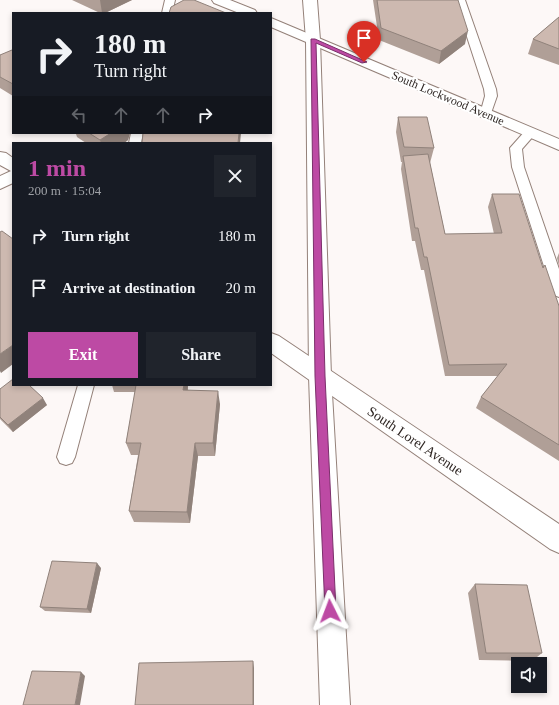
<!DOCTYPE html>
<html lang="en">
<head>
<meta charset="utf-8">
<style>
	:root { --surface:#171b24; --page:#20242c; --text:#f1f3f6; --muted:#9ea1a6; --accent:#bd4aa4 }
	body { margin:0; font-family:Georgia,serif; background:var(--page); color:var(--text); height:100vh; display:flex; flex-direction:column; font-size:15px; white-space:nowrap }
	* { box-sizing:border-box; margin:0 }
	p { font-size:13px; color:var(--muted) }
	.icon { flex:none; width:22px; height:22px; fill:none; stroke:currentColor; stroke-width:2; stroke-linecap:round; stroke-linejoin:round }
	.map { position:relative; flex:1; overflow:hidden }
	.sheet { position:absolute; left:12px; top:142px; width:260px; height:244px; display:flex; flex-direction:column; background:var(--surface); border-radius:0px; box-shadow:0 2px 6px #0003 }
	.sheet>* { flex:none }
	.guide { position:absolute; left:12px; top:12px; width:260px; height:122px; border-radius:0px; box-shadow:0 2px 6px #0003; background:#171b24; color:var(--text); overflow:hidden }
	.fabs { position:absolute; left:511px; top:657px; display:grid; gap:8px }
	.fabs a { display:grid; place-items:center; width:36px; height:36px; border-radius:0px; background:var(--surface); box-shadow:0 2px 6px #0003; font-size:20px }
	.pin { position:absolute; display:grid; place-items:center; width:34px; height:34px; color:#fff; margin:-41px -17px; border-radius:50% 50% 50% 0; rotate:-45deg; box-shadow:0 0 4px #0007 }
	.pin .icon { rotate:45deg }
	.me { position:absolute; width:44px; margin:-22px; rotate:357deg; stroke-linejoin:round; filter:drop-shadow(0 0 3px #0008) }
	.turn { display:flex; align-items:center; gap:14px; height:84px; padding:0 16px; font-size:18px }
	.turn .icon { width:52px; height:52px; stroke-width:2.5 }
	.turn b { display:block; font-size:28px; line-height:34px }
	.lanes { display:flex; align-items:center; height:38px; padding:0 16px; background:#0003; justify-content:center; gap:20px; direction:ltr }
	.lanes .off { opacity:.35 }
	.round { display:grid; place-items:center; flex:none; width:42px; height:42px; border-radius:0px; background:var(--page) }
	.head { display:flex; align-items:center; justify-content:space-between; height:68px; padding:0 16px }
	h1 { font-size:24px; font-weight:700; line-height:30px; color:var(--accent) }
	.primary-button { display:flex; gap:8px; margin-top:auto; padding:8px 16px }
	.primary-button a { flex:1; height:46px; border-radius:0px; background:var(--accent); color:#fff; font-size:16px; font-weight:700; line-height:46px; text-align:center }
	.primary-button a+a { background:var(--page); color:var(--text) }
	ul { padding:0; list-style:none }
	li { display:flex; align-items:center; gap:12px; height:52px; padding:0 16px }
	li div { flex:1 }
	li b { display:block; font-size:15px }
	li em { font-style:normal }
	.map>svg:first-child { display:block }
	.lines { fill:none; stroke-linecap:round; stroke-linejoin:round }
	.lane-casing { stroke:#948179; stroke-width:2 }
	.street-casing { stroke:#948179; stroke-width:2 }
	.secondary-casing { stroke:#948179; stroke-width:2 }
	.lane { fill:#fff; fill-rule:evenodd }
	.street { fill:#fff; fill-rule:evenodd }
	.secondary { fill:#fff; fill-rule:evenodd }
	.wall { fill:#b09f97 }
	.shaded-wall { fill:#90827b }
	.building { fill:#cdb9b0; stroke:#90827b }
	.route { fill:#bd4aa4; stroke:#7b306b }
	.labels { text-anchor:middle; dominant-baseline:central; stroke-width:4; stroke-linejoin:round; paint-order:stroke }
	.far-street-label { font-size:12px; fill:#2e2623; stroke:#fff }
	.street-label { font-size:14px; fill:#2e2623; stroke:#fff }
</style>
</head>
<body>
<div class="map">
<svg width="559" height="705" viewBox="0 0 559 705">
	<rect width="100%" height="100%" fill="#fdf8f7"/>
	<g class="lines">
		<defs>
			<path id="lane" d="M165 0H175L172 13H162Z
				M455 0H465L496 89 497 96 490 116H482L480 114 485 96 484 89Z
				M530 129 534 130 536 133 522 149 524 167 559 269V297L554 295 552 291 512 167 510 148 526 130Z
				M131 133H143L141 143H129Z
				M78 385H94L75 457 72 463 66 465 60 463 57 457Z"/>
			<path id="street" d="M212 0H230L255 10 257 13H239L214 3Z
				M271 18 559 139V150L271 27Z
				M0 152 6 153 13 158V183L0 189V176L11 171 0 165Z
				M271 333 279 336 559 524V553L550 549 271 353Z"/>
			<path id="secondary" d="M303 0H317L320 40 331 376 350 705H320L309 376 306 40Z"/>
		</defs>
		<!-- lane casing -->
		<use href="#lane" class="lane-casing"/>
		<!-- street casing -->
		<use href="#street" class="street-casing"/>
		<!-- secondary casing -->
		<use href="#secondary" class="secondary-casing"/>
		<!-- lane -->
		<use href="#lane" class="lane"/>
		<!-- street -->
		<use href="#street" class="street"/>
		<!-- secondary -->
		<use href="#secondary" class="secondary"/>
	</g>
	<!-- wall -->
	<path class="wall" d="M72 0H132L105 13H100Z
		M373 0H458L465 44 439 64 379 40Z
		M559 17V65L528 54 533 39Z
		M13 50V96L0 88V55Z
		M398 117 434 148 430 163 445 234H494L488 207 492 194 543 268 559 306V461L476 408 481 397 498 376H445L424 270H421L415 241H412L401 169 402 162H401L396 132Z
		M74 133H130L128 140 124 143H86L77 137 76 134Z
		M559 253V266L557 258Z
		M112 385H188V390L220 404 215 456H198L190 523 134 522 129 511 138 455H131L126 443 135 392H114Z
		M0 389 47 405 13 432 0 419Z
		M101 568 91 613 45 611 40 607Z
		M475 584 542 653 532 661 479 660 468 593Z"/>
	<!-- shaded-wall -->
	<path class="shaded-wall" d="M100 0H132L105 13H102Z
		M468 31 465 44 439 64 441 51Z
		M111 133H130L128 140 124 143H101L100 140Z
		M239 133H241L240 143H238Z
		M13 345V364L1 373 0 371V354Z
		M184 385H188L186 404 183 390Z
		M218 391 220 404 215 456 213 443Z
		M43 398 47 405 13 432 8 425Z
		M195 443 198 456 190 523 187 512Z
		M97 563 101 568 91 613 87 609Z
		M253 661 254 668V705H253Z
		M81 672 85 676 80 705H75Z"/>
	<!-- building -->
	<path class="building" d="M184 0H194L226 13H169L171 7Z
		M377 0H458L468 31 441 51 381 28Z
		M559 17V49L533 39Z
		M12 50H13V84L0 77V55Z
		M398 117H427L434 148 404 147Z
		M89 133H111L100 140Z
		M143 133H239L238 143H142Z
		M428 154 445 234 502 233 492 194H519L543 268 545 265 559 306V445L481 397 507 364 449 365 427 257H424L418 228H415L403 156Z
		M2 231 13 239V255L12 256H13V336L12 337 13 338V345L0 354V232Z
		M13 379V385H29L43 398 8 425 0 417V389Z
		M136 385H184L183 390 218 391 213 443H195L187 512 129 511 141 443H126Z
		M52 561 97 563 87 609 40 607Z
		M475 584 527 585 542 653H486Z
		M253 661V705H135L139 663Z
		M32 671 81 672 75 705H23Z"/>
	<!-- route -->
	<path class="route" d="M311 39H315L367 62 362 63 316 43 325 376 336 611 335 615 330 617 326 615 325 611 315 376Z"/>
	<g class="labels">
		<!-- far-street labels -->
		<g class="far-street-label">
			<text transform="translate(448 98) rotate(23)">South Lockwood Avenue</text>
		</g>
		<!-- street labels -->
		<g class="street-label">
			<text transform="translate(415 441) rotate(34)">South Lorel Avenue</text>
		</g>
	</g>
</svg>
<div class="fabs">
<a><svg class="icon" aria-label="sound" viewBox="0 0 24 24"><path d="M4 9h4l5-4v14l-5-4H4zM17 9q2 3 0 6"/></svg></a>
</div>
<div class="pin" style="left:364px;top:62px;background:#d93025"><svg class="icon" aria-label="arrive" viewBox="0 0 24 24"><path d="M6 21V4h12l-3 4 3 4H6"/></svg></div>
<svg class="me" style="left:330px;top:611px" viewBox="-20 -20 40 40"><path d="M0-17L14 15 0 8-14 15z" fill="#bd4aa4" stroke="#fff" stroke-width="4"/></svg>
<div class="guide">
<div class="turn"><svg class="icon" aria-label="right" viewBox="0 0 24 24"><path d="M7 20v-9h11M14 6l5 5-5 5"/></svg><div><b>180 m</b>Turn right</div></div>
<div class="lanes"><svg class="icon off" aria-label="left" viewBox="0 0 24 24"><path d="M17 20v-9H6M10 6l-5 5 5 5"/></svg><svg class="icon off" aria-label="ahead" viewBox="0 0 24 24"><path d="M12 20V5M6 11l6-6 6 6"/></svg><svg class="icon off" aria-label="ahead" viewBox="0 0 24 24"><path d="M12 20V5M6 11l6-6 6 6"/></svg><svg class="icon" aria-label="right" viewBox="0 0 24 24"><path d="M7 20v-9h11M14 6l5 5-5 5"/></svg></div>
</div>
<section class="sheet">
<div class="head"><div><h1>1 min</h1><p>200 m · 15:04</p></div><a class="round"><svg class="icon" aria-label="close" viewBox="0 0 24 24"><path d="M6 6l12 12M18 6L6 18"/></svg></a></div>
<ul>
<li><svg class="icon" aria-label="right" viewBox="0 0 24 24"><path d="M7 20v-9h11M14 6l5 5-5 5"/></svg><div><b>Turn right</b></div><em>180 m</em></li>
<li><svg class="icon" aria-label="arrive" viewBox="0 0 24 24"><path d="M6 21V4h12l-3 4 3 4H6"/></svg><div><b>Arrive at destination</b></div><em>20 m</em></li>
</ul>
<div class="primary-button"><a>Exit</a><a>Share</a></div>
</section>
</div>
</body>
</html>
